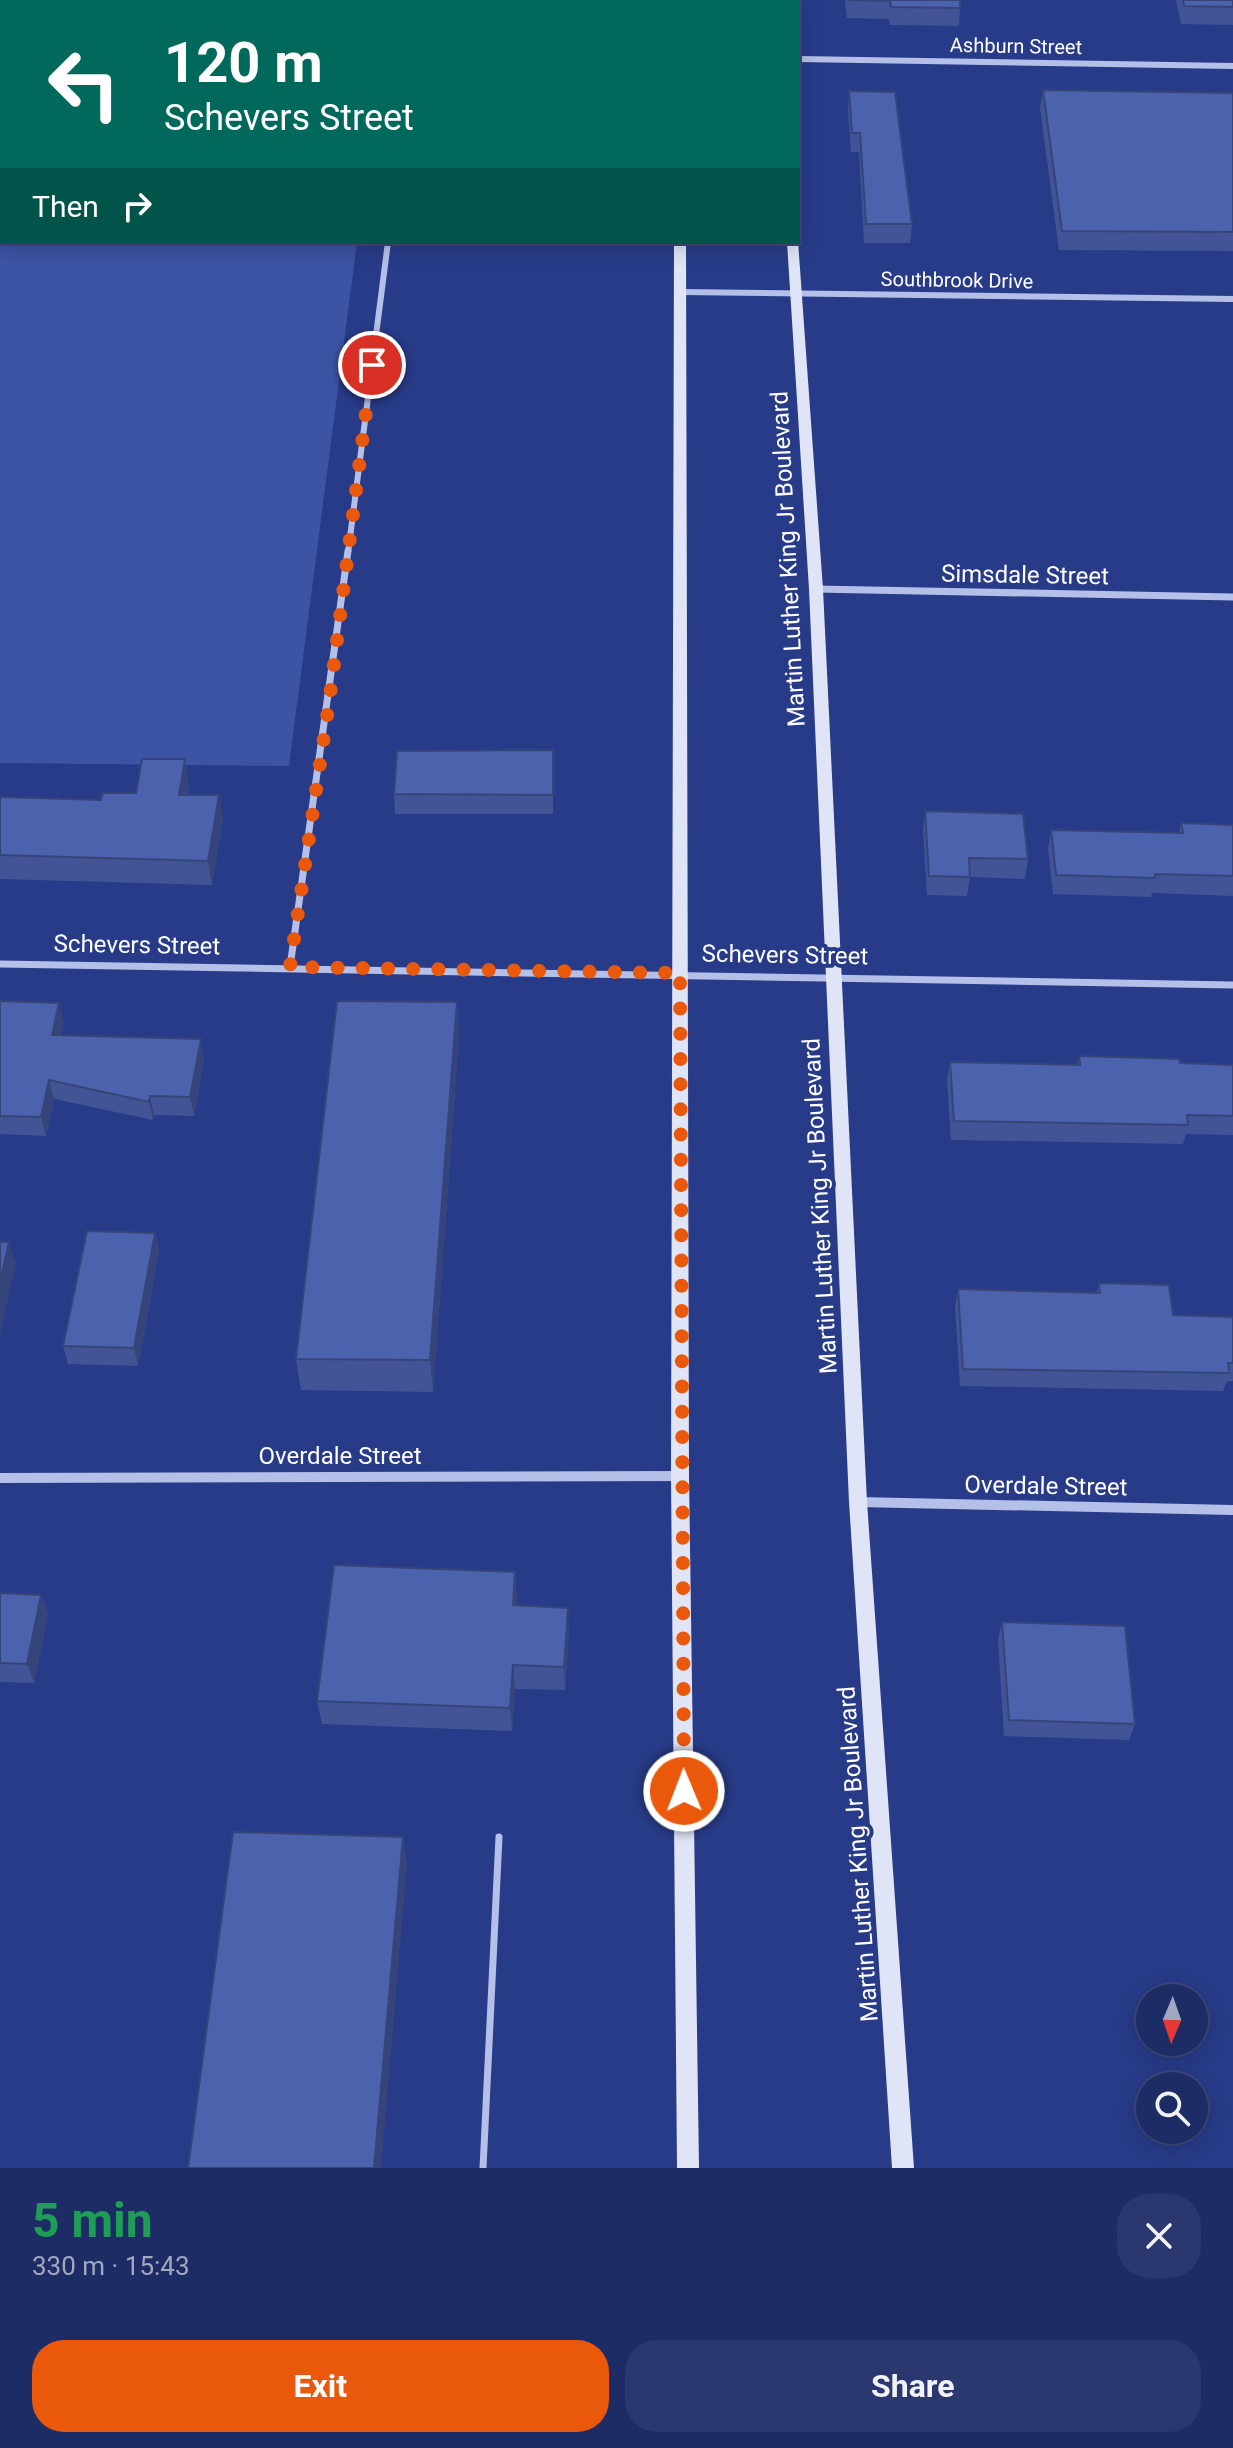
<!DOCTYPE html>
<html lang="en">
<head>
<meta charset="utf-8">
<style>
	:root { --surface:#1e2c66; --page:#2b386f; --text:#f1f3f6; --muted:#a1a7bf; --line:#3c487a; --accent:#ea580c }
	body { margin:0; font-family:Roboto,sans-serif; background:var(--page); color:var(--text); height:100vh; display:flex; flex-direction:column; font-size:30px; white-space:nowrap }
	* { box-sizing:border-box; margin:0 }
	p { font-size:26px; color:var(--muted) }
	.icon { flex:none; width:44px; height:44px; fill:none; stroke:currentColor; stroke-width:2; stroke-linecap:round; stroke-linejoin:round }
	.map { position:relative; height:2168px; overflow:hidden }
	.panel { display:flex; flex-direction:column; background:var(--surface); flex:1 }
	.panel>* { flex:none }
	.hud { position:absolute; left:0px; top:0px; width:800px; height:244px; box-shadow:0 4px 20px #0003,0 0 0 2px var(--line); background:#00695c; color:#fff; overflow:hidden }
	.needle { width:52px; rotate:182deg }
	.fabs { position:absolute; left:1136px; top:1984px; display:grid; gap:16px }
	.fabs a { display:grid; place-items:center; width:72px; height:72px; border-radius:50%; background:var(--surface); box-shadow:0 4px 20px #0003,0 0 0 2px var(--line); font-size:40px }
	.pin { position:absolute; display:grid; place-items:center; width:68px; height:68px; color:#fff; margin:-34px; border:4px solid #fff; border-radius:50%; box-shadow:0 2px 8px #0007 }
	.me { position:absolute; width:88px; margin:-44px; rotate:359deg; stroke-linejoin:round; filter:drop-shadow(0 0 6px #0008) }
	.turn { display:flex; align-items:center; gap:28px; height:168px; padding:0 32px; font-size:36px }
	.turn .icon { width:104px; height:104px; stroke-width:2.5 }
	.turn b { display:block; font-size:56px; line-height:68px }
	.then { display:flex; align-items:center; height:76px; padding:0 32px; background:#0003; gap:16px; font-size:30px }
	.round { display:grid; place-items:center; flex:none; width:84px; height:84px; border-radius:32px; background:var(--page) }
	.summary { display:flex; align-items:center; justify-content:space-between; height:136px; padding:0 32px }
	h1 { font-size:48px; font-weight:700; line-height:60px; color:#1e9e55 }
	.primary-button { display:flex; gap:16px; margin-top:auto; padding:16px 32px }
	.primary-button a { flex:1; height:92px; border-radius:32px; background:var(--accent); color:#fff; font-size:32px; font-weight:700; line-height:92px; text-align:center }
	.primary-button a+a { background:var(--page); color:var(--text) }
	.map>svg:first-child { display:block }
	.green { fill:#3d53a4 }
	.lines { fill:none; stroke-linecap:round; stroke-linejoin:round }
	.lane { stroke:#b5c0e8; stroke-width:7 }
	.street-far2 { stroke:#b5c0e8; stroke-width:6 }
	.street-far1 { stroke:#b5c0e8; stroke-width:7 }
	.street { stroke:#b5c0e8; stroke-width:10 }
	.secondary { fill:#dfe4f7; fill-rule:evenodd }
	.wall { fill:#425495 }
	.shaded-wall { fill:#364579 }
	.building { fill:#4d62ad; stroke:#364579; stroke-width:2 }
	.route { stroke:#ea580c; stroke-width:14; stroke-dasharray:0 25.2 }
	.labels { text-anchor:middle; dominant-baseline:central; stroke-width:8; stroke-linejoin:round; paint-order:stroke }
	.far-street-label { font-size:20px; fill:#fff; stroke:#283b88 }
	.street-label { font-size:24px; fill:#fff; stroke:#283b88 }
</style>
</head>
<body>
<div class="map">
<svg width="1233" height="2168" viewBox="0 0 1233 2168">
	<rect width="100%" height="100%" fill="#283b88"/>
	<!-- green -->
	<path class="green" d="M0 0H388L2 2V242H357L289 766 0 763Z"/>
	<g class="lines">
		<!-- lane -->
		<path class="lane" d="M483 2168 499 1837"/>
		<!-- street-far2 -->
		<path class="street-far2" d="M798 59 1233 66
			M681 292 1233 299
			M348 553 388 242"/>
		<!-- street-far1 -->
		<path class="street-far1" d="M816 589 1233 597
			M0 964 1233 985
			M290 967 348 551"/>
		<!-- street -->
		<path class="street" d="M0 1478 680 1476
			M858 1502 1233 1510"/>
		<!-- secondary -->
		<path class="secondary" d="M673 0H683V2H673Z
			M776 0H786V2H776Z
			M798 241 823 589 867 1502 914 2168H892L849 1502 809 589 787 242Z
			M674 242H686L689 1476 699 2168H677L671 1476Z"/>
	</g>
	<!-- wall -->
	<path class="wall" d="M845 0H960V8L959 26 890 25 889 19 847 18Z
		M1176 0H1233V25L1181 24Z
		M1043 90 1233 93V251L1059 250 1040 108Z
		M849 91 912 224 910 243H864L859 152H851L848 110Z
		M553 750V814H395L394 794Z
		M189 784 187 795 223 819 212 885 0 879V797L101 800Z
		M925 811 1028 859 1025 879 970 877 967 896 927 895 923 831Z
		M1181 823 1233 825V896L1152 893 1151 897 1053 894 1048 849 1051 830 1179 833Z
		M0 1001 64 1022 61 1036 204 1058 194 1116 154 1115 153 1120 54 1099 46 1136 0 1134Z
		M457 1002 459 1036 433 1392 301 1390 296 1359Z
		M1079 1056 1180 1063 1233 1065V1135L1186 1134 1183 1144 951 1140 947 1080 950 1062 1077 1065Z
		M155 1233 159 1251 138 1366 68 1364 63 1346Z
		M1099 1283 1173 1315 1233 1317V1381H1227L1223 1391 960 1386 955 1307 958 1289 1097 1293Z
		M0 1593 41 1595 48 1614 34 1683 0 1682Z
		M517 1596 516 1605 569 1632 565 1690 515 1689 512 1731 322 1724 317 1701Z
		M1002 1622 1135 1724 1129 1740 1004 1736 998 1639Z"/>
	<!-- shaded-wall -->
	<path class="shaded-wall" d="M185 759 189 784 183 819 179 795Z
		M219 795 223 819 212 885 208 861Z
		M457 1002 459 1036 433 1392 430 1360Z
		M59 1003 64 1022 57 1054 52 1035Z
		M201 1039 204 1058 194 1116 190 1097Z
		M49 1080 54 1099 46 1136 41 1117Z
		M150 1096 154 1115 153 1120 149 1102Z
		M155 1233 159 1251 138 1366 134 1348Z
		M9 1242 16 1264 0 1335V1282Z
		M515 1572 517 1596 515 1629 513 1605Z
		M41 1595 48 1614 34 1683 27 1664Z
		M568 1608 569 1632 565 1690 564 1667Z
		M513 1665 515 1689 512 1731 510 1708Z
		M403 1837 407 1864 381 2168H374Z"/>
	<!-- building -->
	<path class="building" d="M522 0H612V2H522Z
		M848 0H960V8L891 7 890 1Z
		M1183 0H1233V7L1184 6Z
		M1043 90 1233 93V232L1062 231Z
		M849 91 895 92 912 224H866L860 133H852Z
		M553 750V795L394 794 397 751Z
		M142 759H185L179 795H219L208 861 0 855V797L101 800 103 793H136Z
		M925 811 1023 814 1028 859 969 858 970 877 929 876Z
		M1181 823 1233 825V876L1155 874V878L1056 875 1051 830 1183 833Z
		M0 1001 59 1003 52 1035 201 1039 190 1097 150 1096 149 1102 49 1080 41 1117 0 1116Z
		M337 1001 457 1002 430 1360 296 1359Z
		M1079 1056 1179 1059 1180 1063 1233 1065V1116L1187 1115 1188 1125 954 1121 950 1062 1080 1065Z
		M87 1231 155 1233 134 1348 63 1346Z
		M0 1242H9L0 1282Z
		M1099 1283 1169 1285 1173 1315 1233 1317V1363H1228L1229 1373 963 1369 958 1289 1100 1293Z
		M334 1565 515 1572 513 1605 568 1608 564 1667 513 1665 510 1708 317 1701Z
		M0 1593 41 1595 27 1664 0 1663Z
		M1002 1622 1125 1626 1135 1724 1009 1720Z
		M233 1832 403 1837 374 2168H188Z"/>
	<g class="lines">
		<!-- route -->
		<path class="route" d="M372 365 329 703 290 967 680 973 684 1791"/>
	</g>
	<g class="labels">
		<!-- far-street labels -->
		<g class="far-street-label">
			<text transform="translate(1016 46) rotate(1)">Ashburn Street</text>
			<text transform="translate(957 280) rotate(1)">Southbrook Drive</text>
		</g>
		<!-- street labels -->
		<g class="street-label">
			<text transform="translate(788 559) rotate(-93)">Martin Luther King Jr Boulevard</text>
			<text transform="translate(1025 575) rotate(1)">Simsdale Street</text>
			<text transform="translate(137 945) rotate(1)">Schevers Street</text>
			<text transform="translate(785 955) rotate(1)">Schevers Street</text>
			<text transform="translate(820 1206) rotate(-93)">Martin Luther King Jr Boulevard</text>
			<text x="340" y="1456">Overdale Street</text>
			<text transform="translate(1046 1486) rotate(1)">Overdale Street</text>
			<text transform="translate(858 1854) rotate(-94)">Martin Luther King Jr Boulevard</text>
		</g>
	</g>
</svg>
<div class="fabs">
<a><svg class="needle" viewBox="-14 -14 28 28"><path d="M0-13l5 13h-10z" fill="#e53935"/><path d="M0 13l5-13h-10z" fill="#a1a7bf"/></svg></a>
<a><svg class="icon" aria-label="search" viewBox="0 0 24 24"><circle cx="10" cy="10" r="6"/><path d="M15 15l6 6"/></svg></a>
</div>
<div class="pin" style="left:372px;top:365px;background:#d93025"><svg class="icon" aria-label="arrive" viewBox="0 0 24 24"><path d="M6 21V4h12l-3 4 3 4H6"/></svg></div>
<svg class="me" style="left:684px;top:1791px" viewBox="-20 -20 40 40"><circle r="17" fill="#ea580c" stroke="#fff" stroke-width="3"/><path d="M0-11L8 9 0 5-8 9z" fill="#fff"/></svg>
<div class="hud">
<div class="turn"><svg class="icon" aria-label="left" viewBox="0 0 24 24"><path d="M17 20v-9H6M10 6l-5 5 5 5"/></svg><div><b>120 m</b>Schevers Street</div></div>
<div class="then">Then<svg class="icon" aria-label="right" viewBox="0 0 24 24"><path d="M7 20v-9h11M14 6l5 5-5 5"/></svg></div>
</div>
</div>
<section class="panel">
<div class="summary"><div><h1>5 min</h1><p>330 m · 15:43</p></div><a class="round"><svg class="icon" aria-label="close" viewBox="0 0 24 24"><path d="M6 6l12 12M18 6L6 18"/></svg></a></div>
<div class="primary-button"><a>Exit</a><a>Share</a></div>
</section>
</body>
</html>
